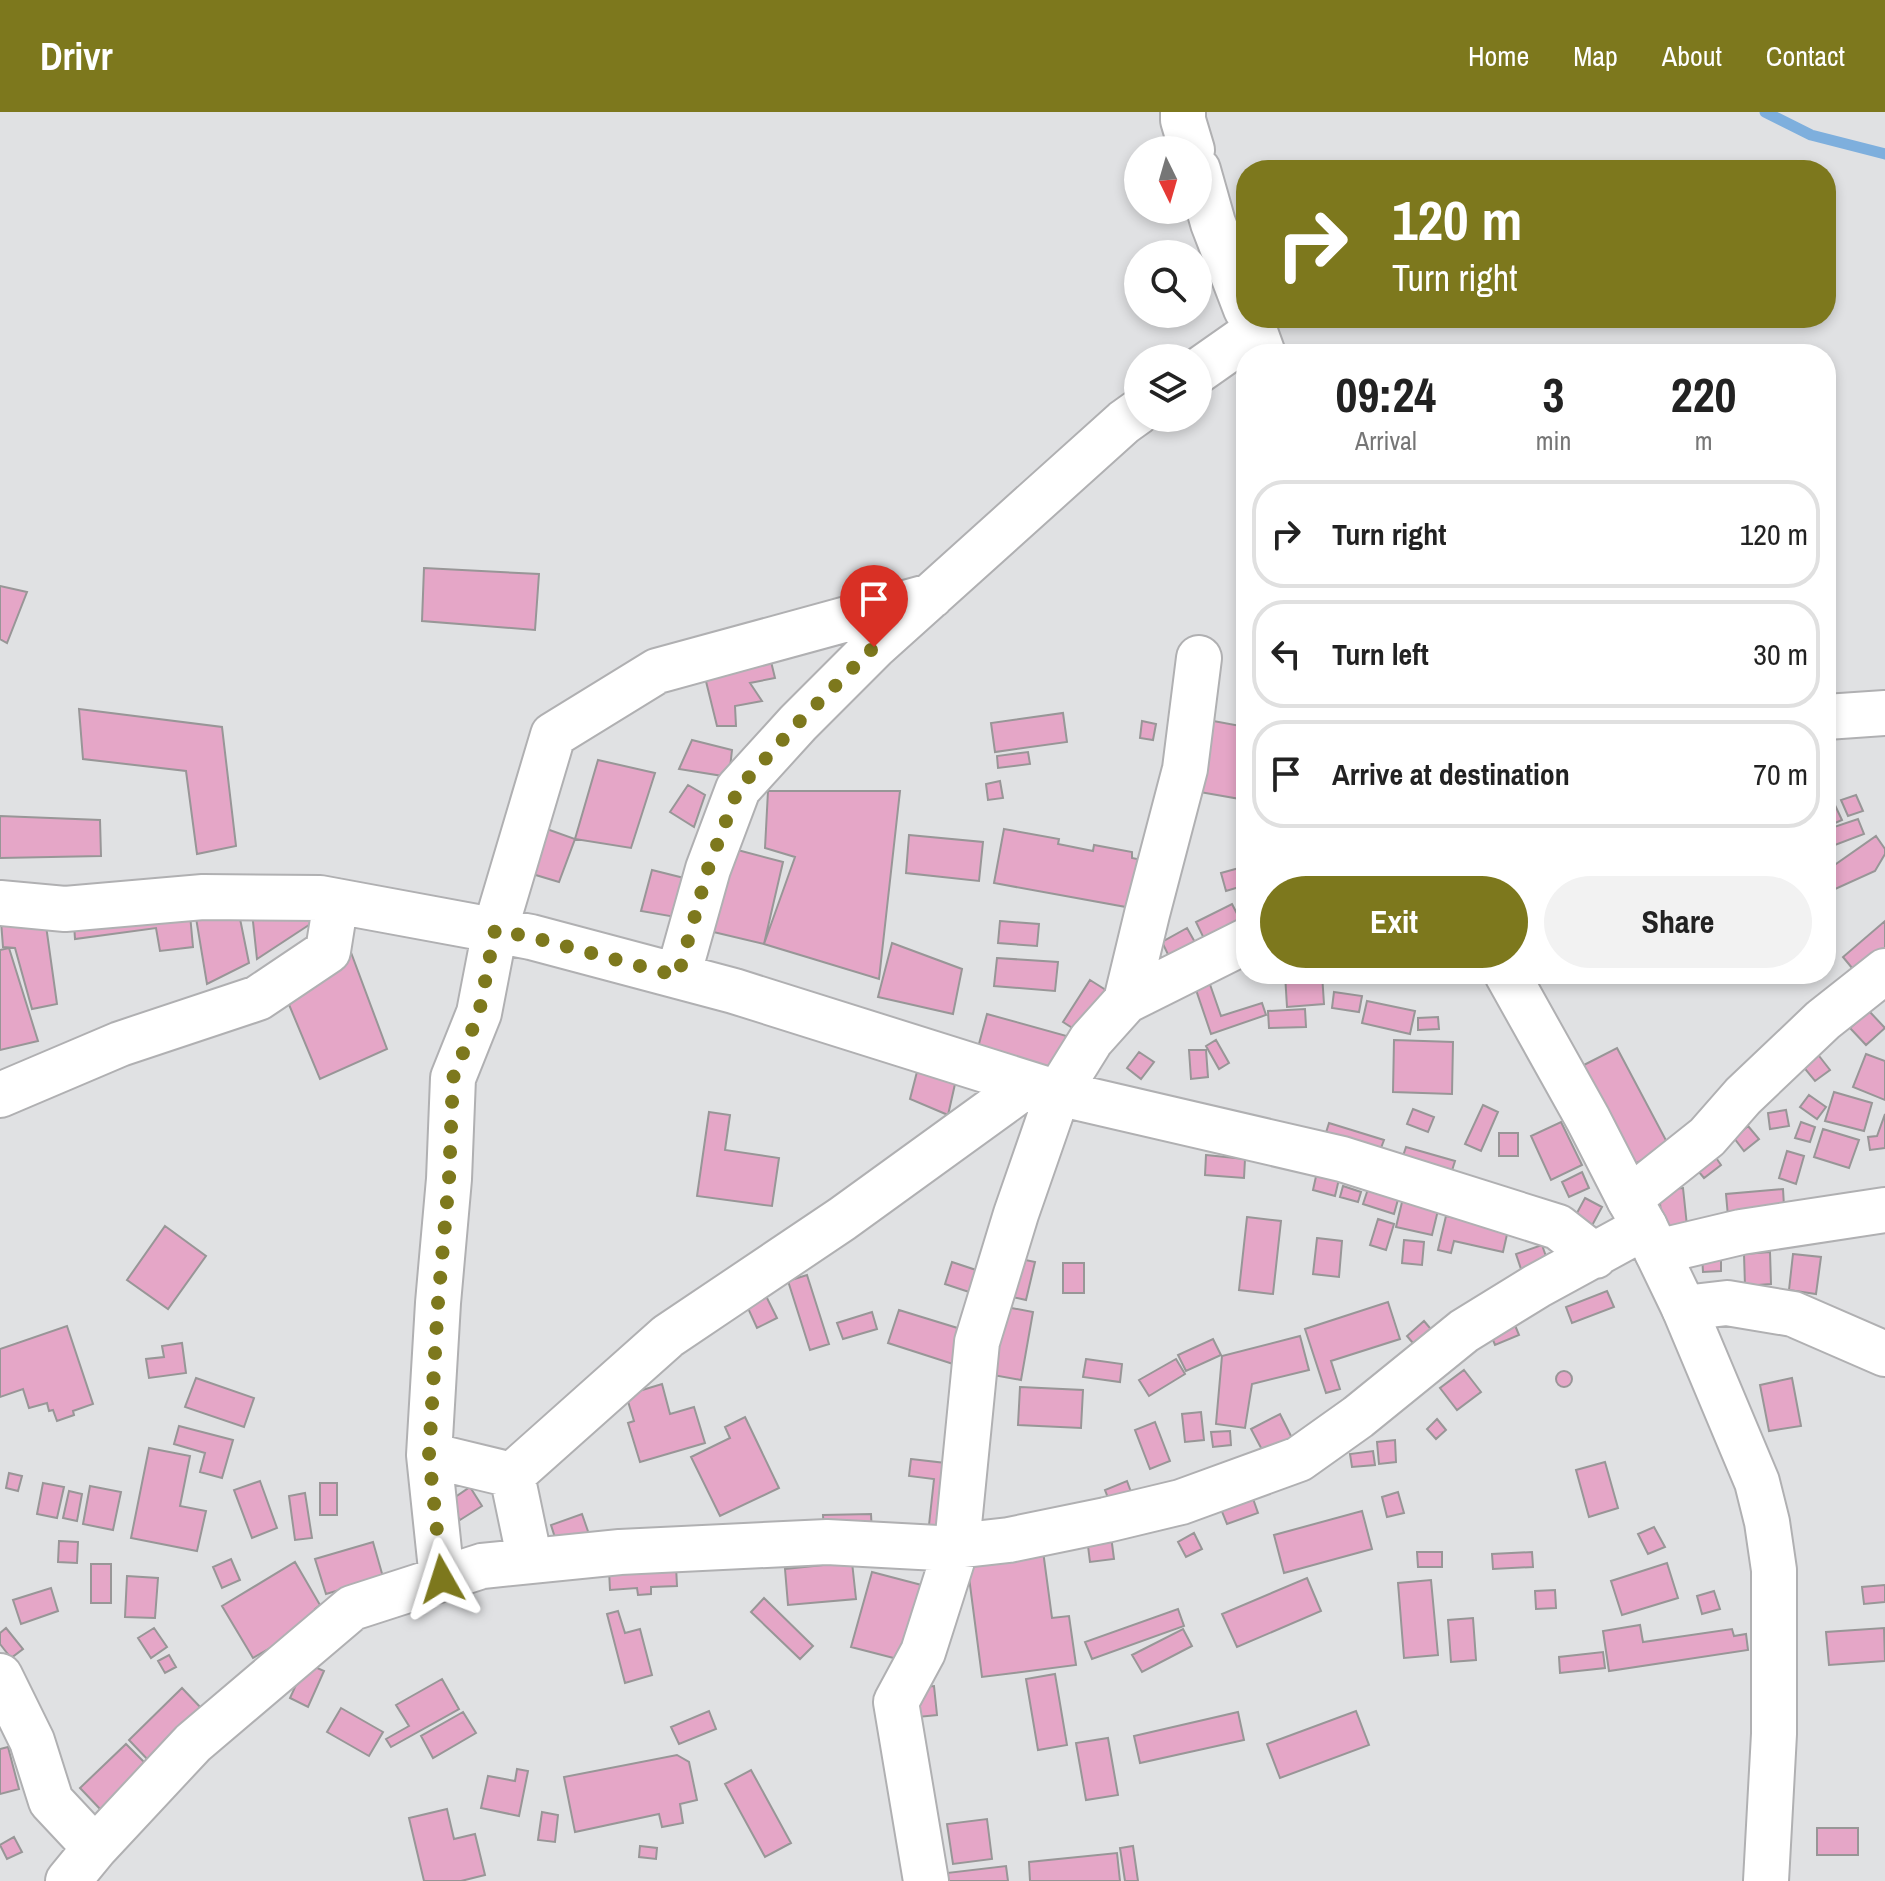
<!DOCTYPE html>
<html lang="en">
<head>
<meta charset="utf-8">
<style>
	:root { --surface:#fff; --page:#f2f2f2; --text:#222; --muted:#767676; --line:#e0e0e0; --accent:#7d781d }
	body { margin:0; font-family:"Archivo Narrow",sans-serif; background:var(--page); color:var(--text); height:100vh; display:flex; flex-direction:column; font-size:30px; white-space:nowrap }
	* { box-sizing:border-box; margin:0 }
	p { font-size:26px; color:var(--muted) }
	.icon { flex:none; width:44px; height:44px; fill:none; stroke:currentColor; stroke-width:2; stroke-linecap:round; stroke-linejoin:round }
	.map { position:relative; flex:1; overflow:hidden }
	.panel { position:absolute; left:1236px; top:232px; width:600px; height:640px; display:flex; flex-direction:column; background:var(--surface); border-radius:32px; box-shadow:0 4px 12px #0003 }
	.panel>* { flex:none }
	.top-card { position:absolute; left:1236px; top:48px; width:600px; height:168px; border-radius:32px; box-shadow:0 4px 12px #0003; background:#7d781d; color:#fff; overflow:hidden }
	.needle { width:52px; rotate:175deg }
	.fabs { position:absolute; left:1124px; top:24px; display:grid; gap:16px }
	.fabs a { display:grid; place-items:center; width:88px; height:88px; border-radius:50%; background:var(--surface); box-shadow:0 4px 12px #0003; font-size:40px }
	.pin { position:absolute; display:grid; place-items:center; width:68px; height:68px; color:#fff; margin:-82px -34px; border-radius:50% 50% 50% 0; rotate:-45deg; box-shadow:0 0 8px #0007 }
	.pin .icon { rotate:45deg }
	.me { position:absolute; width:88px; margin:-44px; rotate:354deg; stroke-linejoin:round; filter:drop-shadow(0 0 6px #0008) }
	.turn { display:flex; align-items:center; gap:28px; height:168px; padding:0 24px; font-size:36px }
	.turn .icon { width:104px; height:104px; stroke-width:2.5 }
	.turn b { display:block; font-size:56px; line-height:68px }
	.eta { display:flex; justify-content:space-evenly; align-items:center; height:136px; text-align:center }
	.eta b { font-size:48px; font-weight:700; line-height:56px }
	.primary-button { display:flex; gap:16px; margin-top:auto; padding:16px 24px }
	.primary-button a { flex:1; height:92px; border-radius:48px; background:var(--accent); color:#fff; font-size:32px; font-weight:700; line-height:92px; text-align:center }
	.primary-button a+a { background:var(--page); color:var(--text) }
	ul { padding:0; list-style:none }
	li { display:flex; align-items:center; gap:24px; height:108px; margin:0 16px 12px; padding:0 8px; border:4px solid var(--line); border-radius:32px }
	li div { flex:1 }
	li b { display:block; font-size:30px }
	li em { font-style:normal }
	header { display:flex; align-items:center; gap:48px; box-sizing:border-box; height:112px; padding:0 40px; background:var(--accent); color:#fff }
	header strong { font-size:38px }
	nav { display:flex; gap:44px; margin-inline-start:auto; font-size:28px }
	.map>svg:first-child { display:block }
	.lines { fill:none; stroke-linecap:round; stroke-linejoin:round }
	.stream { stroke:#7eafdd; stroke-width:11 }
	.building { fill:#e5a6c7; stroke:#989697; stroke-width:2 }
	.minor-casing { stroke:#b0b0b2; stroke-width:48 }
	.major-casing { stroke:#b0b0b2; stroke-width:48 }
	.minor { stroke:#fff; stroke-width:44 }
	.major { stroke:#fff; stroke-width:44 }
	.route { stroke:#7d781d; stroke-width:14; stroke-dasharray:0 25.2 }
</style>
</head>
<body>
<header>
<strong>Drivr</strong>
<nav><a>Home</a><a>Map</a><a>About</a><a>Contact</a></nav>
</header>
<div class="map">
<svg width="1885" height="1769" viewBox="0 0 1885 1769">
	<rect width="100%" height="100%" fill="#e0e1e3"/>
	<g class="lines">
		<!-- stream -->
		<path class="stream" d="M1765 0 1811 23 1885 42"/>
	</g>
	<!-- building -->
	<path class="building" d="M424 456 539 462 535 518 422 509Z
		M0 474 27 480 7 531 0 527Z
		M766 529 775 566 750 571 762 589 735 594 736 614H717L702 553Z
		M79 597 222 615 236 734 197 742 186 659 83 647Z
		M1063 601 1067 630 995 640 991 611Z
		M1208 608 1246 615V658L1240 687 1194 679Z
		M1142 609 1156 612 1153 628 1140 626Z
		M692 628 732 638 729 665 679 657Z
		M1028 640 1030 652 998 656 997 644Z
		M598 648 655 661 631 736 575 727Z
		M1000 669 1003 686 988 688 986 672Z
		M688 673 705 683 694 715 670 700Z
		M768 679H900L879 867 764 832 795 745 765 736Z
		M1856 683 1863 699 1848 704 1841 688Z
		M1833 689 1842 708 1826 715V692Z
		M0 704 100 708 101 744 0 746Z
		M1858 707 1864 722 1835 733 1828 717Z
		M544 716 575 727 559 770 529 761Z
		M1004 717 1059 727 1058 732 1093 739 1094 733 1132 740V746L1147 749 1137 797 994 771Z
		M909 723 983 730 979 769 906 761Z
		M1876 724 1885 737V742L1875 759 1833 778 1826 768V759Z
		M730 736 783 750 764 832 705 818Z
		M1246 754V773L1226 779 1221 761Z
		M652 758 696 769 681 806 641 799Z
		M187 770 193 835 160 839 156 816 75 827 72 782Z
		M41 778 57 892 32 897 15 836 3 835 0 796Z
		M251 791 318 807 257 847Z
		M237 792 249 851 207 872 194 794Z
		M1232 792 1246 819 1209 837 1196 810Z
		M1000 809 1039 812 1037 834 998 831Z
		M1885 809V838L1857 862 1843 845Z
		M1187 816 1201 841 1174 855 1162 830Z
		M343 819 387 937 320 967 280 871Z
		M892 831 962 857 953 902 878 885Z
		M9 836 38 929 0 938V838Z
		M997 846 1058 850 1055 879 994 874Z
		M1206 861 1221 904 1262 891 1266 903 1211 922 1192 866Z
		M1285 862H1322L1324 892 1287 895Z
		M1090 868 1109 880 1082 922 1063 910Z
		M1334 880 1362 884 1359 900 1332 896Z
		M1367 889 1415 899 1410 922 1362 911Z
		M1305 897 1306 915 1269 916 1268 899Z
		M1869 899 1885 916 1866 933 1850 916Z
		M987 902 1081 928 1053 965 976 943Z
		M1438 905 1439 917 1418 918V906Z
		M1216 928 1229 951 1219 957 1206 934Z
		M1394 928 1453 930 1452 982 1393 980Z
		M1617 936 1669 1034 1633 1053 1580 955Z
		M1189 938H1206L1208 965 1191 967Z
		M1139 940 1154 950 1141 967 1127 956Z
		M1816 940 1830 958 1815 969 1801 952Z
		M1866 942 1885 949V988L1853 975Z
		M918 956 955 972 948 1003 910 987Z
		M1834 980 1872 991 1864 1019 1825 1009Z
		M1809 983 1826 995 1817 1007 1800 995Z
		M1483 993 1498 1000 1481 1039 1465 1032Z
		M1413 997 1434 1005 1428 1020 1407 1012Z
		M1786 998 1789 1014 1770 1017 1768 1001Z
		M709 1000 730 1003 725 1038 779 1046 772 1094 697 1084Z
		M1885 1002V1036L1870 1038 1868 1025 1877 1024Z
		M1561 1010 1582 1053 1551 1068 1531 1024Z
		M1801 1010 1815 1015 1810 1030 1795 1026Z
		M1329 1011 1384 1028 1378 1044 1324 1027Z
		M1748 1014 1759 1027 1744 1039 1734 1026Z
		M1823 1017 1859 1028 1849 1056 1814 1045Z
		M1499 1021H1518V1044H1499Z
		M1406 1035 1455 1049 1449 1068 1400 1053Z
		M1787 1039 1804 1044 1796 1072 1779 1066Z
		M1712 1040 1721 1053 1704 1066 1694 1054Z
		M1206 1043 1245 1047 1244 1066 1205 1063Z
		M1317 1060 1339 1067 1335 1084 1313 1078Z
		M1582 1060 1589 1076 1569 1085 1562 1070Z
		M1343 1074 1361 1080 1358 1090 1340 1085Z
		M1369 1074 1399 1084 1394 1102 1363 1092Z
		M1683 1076 1687 1114 1662 1116 1659 1078Z
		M1783 1077 1785 1111 1729 1116 1726 1082Z
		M1403 1086 1439 1094 1432 1123 1396 1115Z
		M1585 1086 1602 1095 1588 1121 1571 1112Z
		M1446 1104 1508 1118 1503 1140 1454 1129 1451 1141 1438 1138Z
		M1247 1105 1281 1109 1273 1182 1239 1178Z
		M1378 1107 1394 1112 1386 1138 1370 1133Z
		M165 1114 206 1144 168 1197 127 1168Z
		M1317 1126 1342 1129 1339 1165 1313 1162Z
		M1404 1128 1424 1130 1422 1153 1402 1151Z
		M1542 1133 1549 1153 1523 1163 1516 1142Z
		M1770 1140 1771 1172 1745 1174 1744 1142Z
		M1721 1142V1159L1703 1160 1702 1143Z
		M1793 1142 1821 1145 1816 1182 1789 1178Z
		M1011 1145 1035 1150 1026 1188 1003 1183Z
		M952 1150 976 1158 969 1180 945 1172Z
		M1063 1151H1084V1181H1063Z
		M807 1163 829 1232 810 1238 788 1169Z
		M761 1174 777 1206 757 1216 742 1183Z
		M1607 1179 1614 1195 1572 1211 1566 1195Z
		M1388 1190 1400 1227 1331 1249 1340 1277 1326 1281 1305 1217Z
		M1006 1195 1033 1200 1021 1268 993 1263Z
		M899 1198 964 1218 953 1252 888 1231Z
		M872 1200 877 1217 843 1227 837 1211Z
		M1512 1206 1519 1223 1495 1233 1488 1216Z
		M1424 1209 1435 1222 1418 1237 1407 1224Z
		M67 1214 93 1292 73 1299 74 1303 57 1309 53 1298 49 1299 47 1291 29 1296 23 1277 0 1285V1237Z
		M1300 1224 1309 1258 1252 1272 1245 1316 1216 1312 1222 1244Z
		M1213 1227 1221 1243 1186 1259 1178 1243Z
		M182 1231 186 1261 149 1266 146 1247 164 1245 162 1234Z
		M1086 1247 1122 1252 1120 1270 1083 1265Z
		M1176 1247 1185 1262 1149 1284 1139 1268Z
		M1464 1258 1481 1280 1457 1298 1440 1276Z
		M1556 1267a8 8 0 1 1 16 0a8 8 0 1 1-16 0Z
		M196 1266 254 1286 244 1315 185 1295Z
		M1792 1266 1801 1314 1769 1319 1760 1273Z
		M662 1272 670 1302 694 1295 705 1331 640 1350 628 1311 634 1309 626 1283Z
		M1020 1275 1083 1278 1081 1316 1018 1313Z
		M1201 1300 1204 1328 1185 1330 1182 1302Z
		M1280 1302 1297 1336 1268 1349 1251 1317Z
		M745 1305 779 1376 720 1404 691 1345 730 1326 725 1315Z
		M1437 1307 1446 1318 1436 1327 1427 1317Z
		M1155 1310 1170 1349 1150 1357 1135 1318Z
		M179 1314 233 1328 222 1366 200 1360 205 1341 174 1332Z
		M1230 1319 1231 1333 1213 1335 1211 1320Z
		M1395 1328 1396 1350 1379 1352 1377 1330Z
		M149 1336 190 1344 180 1394 206 1399 197 1439 131 1426Z
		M1373 1339 1375 1353 1352 1355 1350 1342Z
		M911 1347 954 1352 947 1415 929 1413 934 1367 909 1364Z
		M1605 1350 1618 1396 1589 1405 1576 1358Z
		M9 1361 22 1364 18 1379 6 1376Z
		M260 1369 277 1416 252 1426 234 1378Z
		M1127 1369 1135 1391 1113 1399 1105 1378Z
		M43 1371 64 1375 57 1406 37 1402Z
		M320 1371H337V1403H320Z
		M90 1374 121 1380 113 1418 83 1412Z
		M470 1375 482 1394 460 1408 448 1390Z
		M69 1379 82 1382 77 1409 63 1406Z
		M1398 1380 1404 1401 1387 1405 1382 1385Z
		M305 1381 312 1426 295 1428 289 1384Z
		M1251 1381 1258 1401 1227 1412 1219 1392Z
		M1362 1399 1372 1437 1284 1461 1274 1423Z
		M582 1402 591 1428 559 1438 551 1413Z
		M871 1402 872 1421 824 1422 823 1403Z
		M1654 1415 1665 1435 1648 1442 1638 1422Z
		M1194 1421 1202 1437 1186 1445 1178 1430Z
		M1111 1424 1114 1447 1090 1450 1087 1426Z
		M59 1429 78 1430 77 1451 58 1450Z
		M373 1430 383 1465 326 1482 315 1447Z
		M1043 1439 1052 1506 1069 1504 1076 1553 982 1565 967 1450Z
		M1417 1440H1442V1455H1418Z
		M1532 1440 1533 1455 1493 1457 1492 1442Z
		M231 1447 240 1468 222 1476 213 1455Z
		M295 1450 320 1493 315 1497 320 1507 253 1546 222 1494Z
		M852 1450 856 1487 788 1493 785 1457Z
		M1667 1451 1678 1486 1622 1503 1611 1469Z
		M91 1452H111V1491H91Z
		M676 1454 677 1474 651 1475V1482L638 1483 637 1476 610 1478 609 1458Z
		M872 1460 933 1476 913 1551 851 1535Z
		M127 1464 158 1466 155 1506 125 1505Z
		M1307 1466 1321 1499 1237 1535 1222 1502Z
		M1431 1468 1438 1543 1404 1546 1398 1471Z
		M1885 1473V1490L1864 1492 1862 1475Z
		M51 1476 58 1499 21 1512 13 1488Z
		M1555 1478 1556 1496 1536 1497 1535 1479Z
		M1714 1479 1720 1497 1702 1502 1697 1484Z
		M764 1486 813 1534 800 1547 751 1500Z
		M1178 1497 1184 1514 1092 1547 1085 1530Z
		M618 1499 625 1521 640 1517 652 1563 625 1571 607 1502Z
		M1473 1506 1476 1548 1451 1550 1448 1508Z
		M1640 1513 1643 1530 1732 1517 1734 1524 1746 1522 1748 1538 1609 1559 1603 1519Z
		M6 1516 23 1537 11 1546 0 1532V1521Z
		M154 1516 167 1535 151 1546 138 1526Z
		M1884 1516 1885 1549 1829 1553 1826 1520Z
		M1183 1517 1192 1534 1142 1560 1132 1543Z
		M1603 1540 1605 1556 1560 1561 1559 1545Z
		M169 1543 176 1555 165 1561 158 1549Z
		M306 1551 324 1559 308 1595 290 1586Z
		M1055 1562 1067 1633 1038 1638 1026 1567Z
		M442 1567 459 1597 391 1635 386 1627 409 1614 396 1593Z
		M934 1574 937 1603 918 1605 915 1576Z
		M182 1576 203 1598 150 1650 129 1628Z
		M341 1596 383 1620 369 1644 327 1620Z
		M709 1599 716 1617 679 1632 671 1615Z
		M1356 1599 1369 1633 1280 1666 1267 1632Z
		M463 1600 476 1621 433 1646 421 1624Z
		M1238 1600 1244 1628 1140 1651 1134 1624Z
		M1108 1626 1118 1683 1086 1688 1076 1631Z
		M126 1632 147 1653 101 1698 80 1676Z
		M8 1635 19 1677 0 1682V1637Z
		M677 1643 689 1650 697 1688 680 1692 683 1711 662 1715 659 1702 575 1720 564 1665Z
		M517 1657 528 1659 519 1704 481 1696 488 1664 515 1669Z
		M751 1658 791 1731 765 1745 725 1672Z
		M447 1697 454 1727 475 1722 485 1763 461 1769H424L409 1706Z
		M542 1700 558 1703 555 1730 538 1728Z
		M987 1707 992 1747 953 1752 947 1712Z
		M1817 1716H1858V1743H1817Z
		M14 1725 22 1740 7 1747 0 1733Z
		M640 1734 657 1736 656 1747 639 1745Z
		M1133 1734 1138 1769H1125L1120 1736Z
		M1117 1741 1120 1769H1030L1029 1750Z
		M1006 1754 1008 1769H939L938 1762Z"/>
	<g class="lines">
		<defs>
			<path id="minor" d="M1198 259 1255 219
				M1826 605 1885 601
				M0 791 65 797 203 785 320 786 531 825 734 879 1058 981 1342 1047 1558 1115 1595 1144
				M678 864 708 757 738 677 798 611 874 535 1124 310 1138 300
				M1126 889 1147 802 1185 657 1199 546
				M0 983 120 932 258 886 328 839 336 789
				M1629 1087 1707 1025 1743 984 1823 908 1885 859
				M1657 1140 1741 1120 1885 1098
				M1684 1196 1727 1191 1793 1202 1885 1242
				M429 1343 512 1363
				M530 1449 512 1363 668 1224 842 1107 1027 973
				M442 1467 429 1343 438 1191 449 1067 453 966 479 901 495 818 553 623 657 559 931 484
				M0 1564 32 1629 51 1689 95 1736
				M68 1769 95 1736 193 1631 352 1496 482 1454 620 1440 827 1430 938 1436 1009 1428 1106 1408 1181 1390 1299 1347 1358 1305 1464 1219 1537 1174 1645 1115
				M926 1769 896 1590 923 1540 957 1433 977 1230 1016 1102 1058 981 1091 928 1126 889 1246 829"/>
			<path id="major" d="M1183 0V8L1192 38
				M1198 58 1213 111 1246 197
				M1250 206 1263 242
				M1507 862 1588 1007 1629 1087 1645 1115 1684 1196 1757 1370 1767 1410 1774 1458V1622L1766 1769"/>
		</defs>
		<!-- minor casing -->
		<use href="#minor" class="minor-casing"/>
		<!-- major casing -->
		<use href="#major" class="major-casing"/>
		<!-- minor -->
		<use href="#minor" class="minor"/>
		<!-- major -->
		<use href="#major" class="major"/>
	</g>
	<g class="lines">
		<!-- route -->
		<path class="route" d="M442 1467 429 1343 438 1191 449 1067 453 966 479 901 495 818 531 825 678 864 708 757 738 677 798 611 874 535"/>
	</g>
</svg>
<div class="fabs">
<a><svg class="needle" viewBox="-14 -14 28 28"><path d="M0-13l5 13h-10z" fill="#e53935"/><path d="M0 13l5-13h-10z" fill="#767676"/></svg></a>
<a><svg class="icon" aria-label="search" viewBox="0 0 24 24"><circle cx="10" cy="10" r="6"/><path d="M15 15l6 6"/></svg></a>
<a><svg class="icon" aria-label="layers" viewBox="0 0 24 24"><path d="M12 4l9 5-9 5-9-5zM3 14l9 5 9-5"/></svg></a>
</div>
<div class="pin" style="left:874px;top:535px;background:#d93025"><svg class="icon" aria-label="arrive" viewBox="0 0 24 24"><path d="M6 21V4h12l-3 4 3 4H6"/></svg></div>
<svg class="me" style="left:442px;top:1467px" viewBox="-20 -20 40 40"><path d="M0-17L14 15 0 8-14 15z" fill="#7d781d" stroke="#fff" stroke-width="4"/></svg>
<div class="top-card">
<div class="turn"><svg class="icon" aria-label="right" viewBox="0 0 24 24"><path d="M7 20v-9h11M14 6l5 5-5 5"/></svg><div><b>120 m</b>Turn right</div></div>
</div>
<section class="panel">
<div class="eta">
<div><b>09:24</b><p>Arrival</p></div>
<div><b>3</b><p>min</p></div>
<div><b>220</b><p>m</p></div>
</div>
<ul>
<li><svg class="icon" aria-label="right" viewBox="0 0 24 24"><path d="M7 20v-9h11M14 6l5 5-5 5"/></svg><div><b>Turn right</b></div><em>120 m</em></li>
<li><svg class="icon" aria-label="left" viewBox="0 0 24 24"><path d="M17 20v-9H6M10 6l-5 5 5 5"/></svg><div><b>Turn left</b></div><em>30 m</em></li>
<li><svg class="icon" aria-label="arrive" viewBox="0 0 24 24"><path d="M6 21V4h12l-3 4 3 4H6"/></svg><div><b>Arrive at destination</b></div><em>70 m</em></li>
</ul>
<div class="primary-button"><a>Exit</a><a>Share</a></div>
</section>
</div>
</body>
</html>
